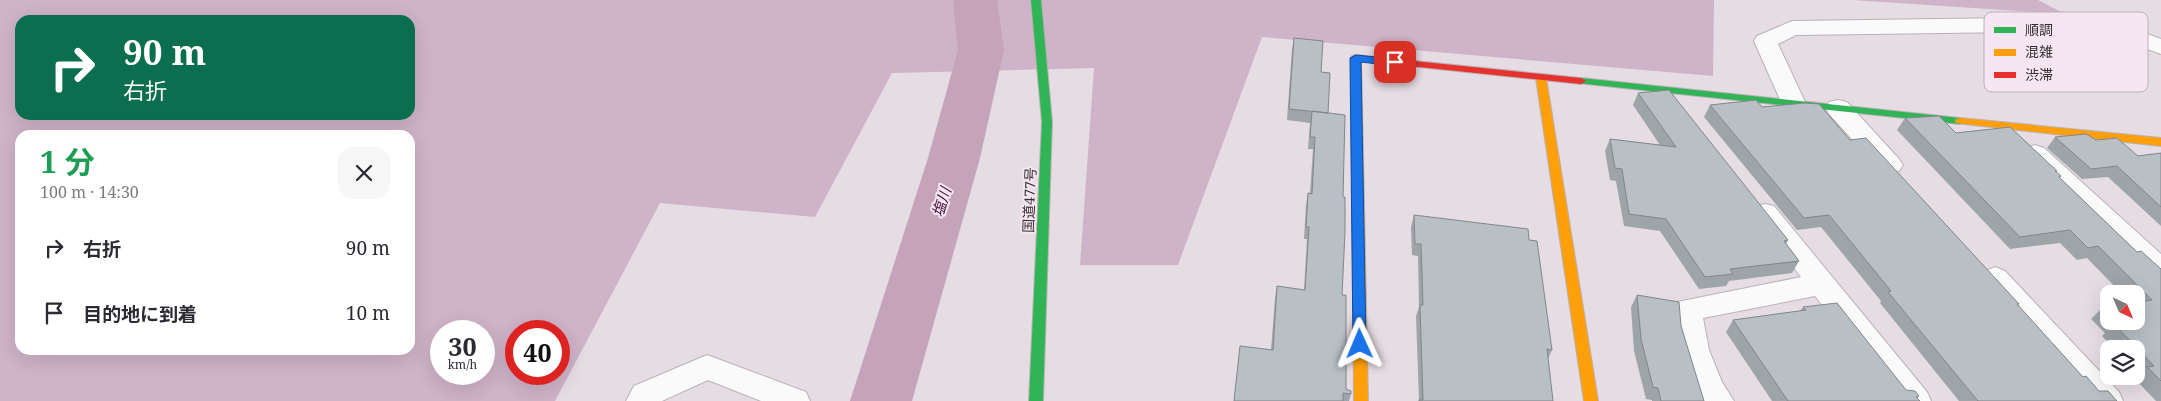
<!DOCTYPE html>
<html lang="ja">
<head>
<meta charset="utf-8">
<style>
	:root { --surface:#fff; --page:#f7f7f7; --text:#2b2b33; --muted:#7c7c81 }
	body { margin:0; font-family:"Noto Serif","Noto Sans JP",serif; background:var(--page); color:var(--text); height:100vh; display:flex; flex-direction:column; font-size:19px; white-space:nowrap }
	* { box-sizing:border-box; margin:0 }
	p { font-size:16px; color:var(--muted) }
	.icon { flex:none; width:28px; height:28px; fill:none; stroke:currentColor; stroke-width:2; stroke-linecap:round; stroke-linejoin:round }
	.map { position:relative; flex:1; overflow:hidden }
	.side { position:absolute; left:15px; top:130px; width:400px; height:225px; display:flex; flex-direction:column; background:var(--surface); border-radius:15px; box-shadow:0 5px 20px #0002 }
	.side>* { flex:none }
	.banner { position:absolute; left:15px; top:15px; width:400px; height:105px; border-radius:15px; box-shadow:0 5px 20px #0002; background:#0b6e4f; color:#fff; overflow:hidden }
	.needle { width:32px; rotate:136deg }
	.fabs { position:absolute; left:2100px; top:285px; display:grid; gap:10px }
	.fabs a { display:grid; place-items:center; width:45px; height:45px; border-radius:10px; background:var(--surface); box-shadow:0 5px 20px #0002; font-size:25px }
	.speed { position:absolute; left:430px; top:320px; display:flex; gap:10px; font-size:25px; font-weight:700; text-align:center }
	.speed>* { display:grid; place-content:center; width:65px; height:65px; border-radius:50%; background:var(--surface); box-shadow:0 5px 20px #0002; line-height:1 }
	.speed small { font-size:12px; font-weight:400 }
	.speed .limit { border:8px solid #d22; background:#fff; color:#111 }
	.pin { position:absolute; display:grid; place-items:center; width:42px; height:42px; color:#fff; margin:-21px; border-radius:10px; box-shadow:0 2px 8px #0006 }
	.me { position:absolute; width:55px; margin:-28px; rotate:359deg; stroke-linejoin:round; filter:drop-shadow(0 0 4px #0008) }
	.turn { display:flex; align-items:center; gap:18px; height:105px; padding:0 25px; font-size:22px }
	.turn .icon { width:65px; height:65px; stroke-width:2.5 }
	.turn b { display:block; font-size:35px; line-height:42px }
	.round { display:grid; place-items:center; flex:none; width:52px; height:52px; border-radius:15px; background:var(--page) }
	.overview { display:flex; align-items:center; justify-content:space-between; height:85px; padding:0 25px }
	h1 { font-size:30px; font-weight:700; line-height:38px; color:#1e9e55 }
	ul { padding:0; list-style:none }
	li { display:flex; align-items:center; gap:15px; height:65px; padding:0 25px }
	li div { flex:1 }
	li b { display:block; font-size:19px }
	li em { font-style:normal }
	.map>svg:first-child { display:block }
	.forest { fill:#cfb3c8; fill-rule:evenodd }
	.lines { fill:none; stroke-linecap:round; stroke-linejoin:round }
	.river { fill:#c4a3bb; fill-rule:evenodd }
	.street-casing { stroke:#b9b2b7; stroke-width:2 }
	.fast-casing { stroke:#b9b2b7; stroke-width:2 }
	.slow-casing { stroke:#b9b2b7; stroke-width:2 }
	.jam-casing { stroke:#b9b2b7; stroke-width:2 }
	.street { fill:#fbfafb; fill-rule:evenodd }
	.fast { fill:#30b455; fill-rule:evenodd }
	.slow { fill:#ff9f0a; fill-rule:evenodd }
	.jam { fill:#e5322d; fill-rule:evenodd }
	.wall { fill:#9ea5a9 }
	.building { fill:#b8c0c5; stroke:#81868a }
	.route { fill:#1a73e8; stroke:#114b97 }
	.labels { text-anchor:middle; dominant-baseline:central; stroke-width:4; stroke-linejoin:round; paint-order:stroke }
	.street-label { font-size:14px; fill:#352f33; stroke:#f6e6f1 }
	.water-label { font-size:15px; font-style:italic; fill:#46103c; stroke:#f6e6f1 }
	.key { fill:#f6e6f1; stroke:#bcafb8; stroke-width:1 }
	.key-label { font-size:14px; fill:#352f33 }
</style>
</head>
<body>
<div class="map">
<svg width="2161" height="401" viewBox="0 0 2161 401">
	<rect width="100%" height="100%" fill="#e6dce3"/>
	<!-- forest -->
	<path class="forest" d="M0 0H1714L1713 76 1262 37 1178 265H1080L1094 68 892 73 815 217 660 203 555 401H0ZM20 20H410V115H20ZM20 135H410V350H20ZM441 331H484V374H441ZM516 331H559V374H516Z
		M1853 0H2038L2065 14Z"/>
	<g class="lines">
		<!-- river -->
		<path class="river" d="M953 0H997L1004 50 980 158 912 401H850L928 158 958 50Z"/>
		<defs>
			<path id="street" d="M2100 17 2161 39V54L2097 31 1796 35 1778 44 1806 104 1803 110 1794 112 1785 110 1782 104 1754 41 1757 36 1792 21Z
				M1838 100 1847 102 1899 159 1903 165 1899 171 1890 174 1881 171 1829 114 1826 108 1829 102Z
				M2035 145 2044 148 2161 254V280L2151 277 2026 160 2022 154 2026 148Z
				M1765 204 1774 206 1927 392 1931 401H1898L1815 296 1703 318 1709 350 1722 382 1734 401H1702C1689 381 1665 324 1677 302L1801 277 1752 213 1756 206Z
				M1995 267 2005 271 2119 392 2123 401H2089L1985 285 1981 278 1985 271Z
				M707 355 806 392 810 401H761L708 380 662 401H626L634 386Z"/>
			<path id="fast" d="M1031 0H1041L1052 122 1043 401H1029L1042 122Z
				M1581 78 1960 118 1965 121 1960 124 1577 83 1576 81Z"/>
			<path id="slow" d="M1356 55 1361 58 1368 401H1354L1351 58Z
				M1541 75 1546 78 1598 401H1584L1536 78Z
				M1960 118 2161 138V146L1956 123 1955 121 1956 119Z"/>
			<path id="jam" d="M1356 55 1581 78 1586 81 1581 84 1352 60 1351 58 1352 56Z"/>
		</defs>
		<!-- street casing -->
		<use href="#street" class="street-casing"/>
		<!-- fast casing -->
		<use href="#fast" class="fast-casing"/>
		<!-- slow casing -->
		<use href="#slow" class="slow-casing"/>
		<!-- jam casing -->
		<use href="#jam" class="jam-casing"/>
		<!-- street -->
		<use href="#street" class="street"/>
		<!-- fast -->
		<use href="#fast" class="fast"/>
		<!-- slow -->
		<use href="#slow" class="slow"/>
		<!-- jam -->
		<use href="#jam" class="jam"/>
	</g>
	<!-- wall -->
	<path class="wall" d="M1294 38 1321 72 1343 197 1342 295 1346 389 1351 394 1349 401H1234L1240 346 1271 350 1275 298 1277 286 1304 290 1307 239H1304L1306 205 1308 193H1310L1313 149H1308L1310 123 1287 120 1292 49Z
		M1638 93 1788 240 1786 244 1799 261 1792 273 1729 281 1726 286 1699 289 1660 231 1624 226 1616 181 1610 180 1605 151 1610 139 1660 145 1633 105Z
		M1710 105 1762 107 1850 140 2019 304 2018 306 2083 377 2099 391 2117 401H1959L1880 303 1881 301 1821 227 1797 230 1704 117Z
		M1905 118 1956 133 2057 171 2056 172 2061 176 2060 178 2113 229 2137 252 2161 269V401H2156L2135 379 2139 375 2136 372V349H2114L2102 336 2105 333 2091 319 2103 307 2109 306V321H2136V294H2122L2087 258 2077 260 2060 243 2010 249 1897 130Z
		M2055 137 2096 140 2138 156 2161 153V226L2108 177 2082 179 2047 148Z
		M1414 215 1529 240 1552 350 1548 359 1553 401H1419L1416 316 1419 307 1418 256 1412 255 1411 227Z
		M1637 295 1681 326 1704 401H1652V400L1646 399 1634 351 1631 307Z
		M1803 307 1906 390 1919 396 1917 398 1920 401H1772L1726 332 1733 320 1800 311Z"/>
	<!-- building -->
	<path class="building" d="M1294 38 1323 41 1321 72 1330 73 1328 113 1289 109Z
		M1669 90 1788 240 1784 241 1799 261 1730 269 1733 274 1705 277 1666 219 1629 214 1622 169 1615 168 1610 139 1676 147 1638 93Z
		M1756 100 1762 107 1805 103 1819 104 1850 140 1866 138 2019 304H2017L2083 377 2086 376 2099 391H2108L2117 401H1978L1888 292 1891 291 1829 215 1804 218 1710 105Z
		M1312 111 1345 115 1343 197H1345V232L1342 295H1346V389L1351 391V394L1343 393V401H1234L1240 346 1273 350 1277 286 1305 290 1309 227H1306L1308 193 1312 194 1315 137H1310Z
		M1939 116 1956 133 2010 127 2057 171H2055L2061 176 2059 177 2113 229 2137 252 2141 251 2161 269V381L2147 367 2154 366 2114 324 2118 323 2117 321H2136V302L2152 300 2098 246 2088 248 2070 230 2020 237 1905 118Z
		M2086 134 2096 140 2117 138 2138 156 2161 153V207L2117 166 2091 169 2055 137Z
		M1414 215 1528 229 1529 240 1537 241 1552 350 1547 349 1553 401H1419V400H1423L1420 305H1423L1421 244H1415Z
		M1637 295 1679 302 1681 326 1704 401H1661L1658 388 1653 387 1641 339Z
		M1837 303 1906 390 1915 391 1919 396 1916 397 1920 401H1788L1733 320 1806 310 1803 307Z
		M2109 306V313L2103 307Z"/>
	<!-- route -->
	<path class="route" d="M1356 55 1395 59 1400 62 1395 66 1361 62 1366 344 1364 347H1355L1353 344 1350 58Z"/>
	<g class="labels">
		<!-- street labels -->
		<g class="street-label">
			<text transform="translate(1029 200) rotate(-88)">国道477号</text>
		</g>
		<!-- water labels -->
		<g class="water-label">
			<text transform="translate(941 202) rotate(-73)">塩川</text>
		</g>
	</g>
	<!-- legend -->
	<rect x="1984" y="12" width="164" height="80" rx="8" class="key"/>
	<rect x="1994" y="27" width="22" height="6" fill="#30b455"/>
	<rect x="1994" y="49" width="22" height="7" fill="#ff9f0a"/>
	<rect x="1994" y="72" width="22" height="6" fill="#e5322d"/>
	<g class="key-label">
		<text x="2025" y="35">順調</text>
		<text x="2025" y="57">混雑</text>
		<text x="2025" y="80">渋滞</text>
	</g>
</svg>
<div class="fabs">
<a><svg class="needle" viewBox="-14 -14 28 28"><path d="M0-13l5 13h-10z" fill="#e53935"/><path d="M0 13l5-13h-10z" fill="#7c7c81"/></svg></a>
<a><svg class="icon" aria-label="layers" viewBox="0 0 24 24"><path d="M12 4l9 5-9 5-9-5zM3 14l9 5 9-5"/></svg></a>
</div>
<div class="speed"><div>30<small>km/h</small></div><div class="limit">40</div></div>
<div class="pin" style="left:1395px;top:62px;background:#d93025"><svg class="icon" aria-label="arrive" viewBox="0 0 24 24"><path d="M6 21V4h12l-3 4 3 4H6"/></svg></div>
<svg class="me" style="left:1360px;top:344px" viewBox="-20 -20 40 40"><path d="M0-17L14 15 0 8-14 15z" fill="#1a73e8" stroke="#fff" stroke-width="4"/></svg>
<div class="banner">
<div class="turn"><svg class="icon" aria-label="right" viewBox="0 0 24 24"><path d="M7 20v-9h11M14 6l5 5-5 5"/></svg><div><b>90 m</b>右折</div></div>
</div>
<section class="side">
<div class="overview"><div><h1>1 分</h1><p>100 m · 14:30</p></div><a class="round"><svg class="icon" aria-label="close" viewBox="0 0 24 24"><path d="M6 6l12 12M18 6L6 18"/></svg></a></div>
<ul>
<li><svg class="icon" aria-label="right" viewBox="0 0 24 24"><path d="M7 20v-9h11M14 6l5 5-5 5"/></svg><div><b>右折</b></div><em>90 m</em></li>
<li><svg class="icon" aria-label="arrive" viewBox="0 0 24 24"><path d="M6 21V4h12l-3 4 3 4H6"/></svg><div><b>目的地に到着</b></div><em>10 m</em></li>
</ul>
</section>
</div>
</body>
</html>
